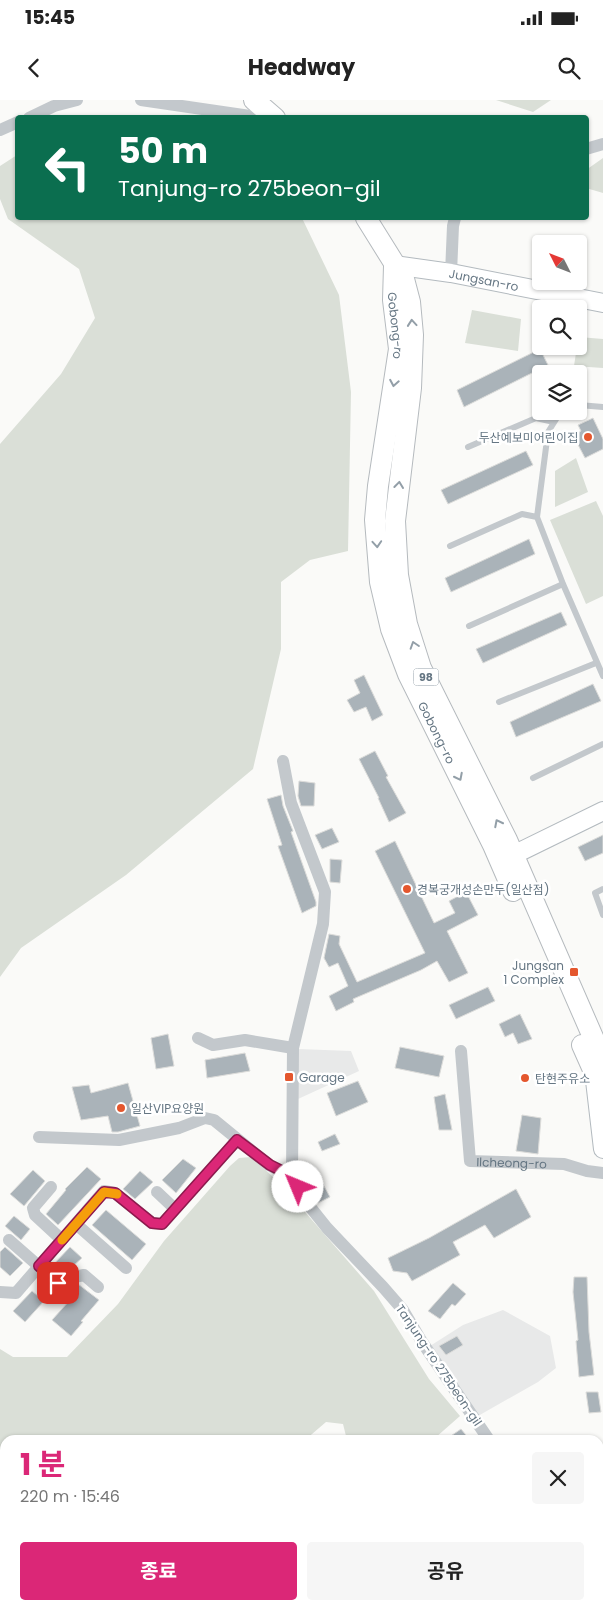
<!DOCTYPE html>
<html lang="ko">
<head>
<meta charset="utf-8">
<style>
	:root { --surface:#fff; --page:#f6f6f6; --text:#222; --muted:#767676; --accent:#db2777 }
	body { margin:0; font-family:Poppins,"Noto Sans KR",sans-serif; background:var(--page); color:var(--text); height:100vh; display:flex; flex-direction:column; font-size:19px; white-space:nowrap }
	* { box-sizing:border-box; margin:0 }
	p { font-size:16px; color:var(--muted) }
	.icon { flex:none; width:28px; height:28px; fill:none; stroke:currentColor; stroke-width:2; stroke-linecap:round; stroke-linejoin:round }
	.map { position:relative; flex:1; overflow:hidden }
	.details { position:absolute; left:0px; top:1335px; width:604px; height:175px; display:flex; flex-direction:column; background:var(--surface); border-radius:15px 15px 0 0; box-shadow:0 1px 4px #0004 }
	.details>* { flex:none }
	.top-card { position:absolute; left:15px; top:15px; width:574px; height:105px; border-radius:5px; box-shadow:0 1px 4px #0004; background:#0b6e4f; color:#fff; overflow:hidden }
	.needle { width:32px; rotate:312deg }
	.fabs { position:absolute; left:532px; top:135px; display:grid; gap:10px }
	.fabs a { display:grid; place-items:center; width:55px; height:55px; border-radius:5px; background:var(--surface); box-shadow:0 1px 4px #0004; font-size:25px }
	.pin { position:absolute; display:grid; place-items:center; width:42px; height:42px; color:#fff; margin:-21px; border-radius:10px; box-shadow:0 2px 8px #0006 }
	.me { position:absolute; width:55px; margin:-28px; rotate:315deg; stroke-linejoin:round; filter:drop-shadow(0 0 4px #0008) }
	.turn { display:flex; align-items:center; gap:18px; height:105px; padding:0 20px; font-size:22px }
	.turn .icon { width:65px; height:65px; stroke-width:2.5 }
	.turn b { display:block; font-size:35px; line-height:42px }
	.round { display:grid; place-items:center; flex:none; width:52px; height:52px; border-radius:5px; background:var(--page) }
	.head { display:flex; align-items:center; justify-content:space-between; height:85px; padding:0 20px }
	h1 { font-size:30px; font-weight:700; line-height:38px; color:var(--accent) }
	.primary-button { display:flex; gap:10px; margin-top:auto; padding:10px 20px }
	.primary-button a { flex:1; height:58px; border-radius:5px; background:var(--accent); color:#fff; font-size:20px; font-weight:700; line-height:58px; text-align:center }
	.primary-button a+a { background:var(--page); color:var(--text) }
	.status { display:flex; justify-content:space-between; align-items:center; height:35px; padding:0 25px; background:var(--surface); direction:ltr }
	.status svg { height:14px; fill:currentColor }
	header { display:flex; justify-content:space-between; align-items:center; height:65px; padding:0 20px; background:var(--surface); font-size:22px; font-weight:700 }
	.map>svg:first-child { display:block }
	.built { fill:#e8e9e9 }
	.green { fill:#dadfd7 }
	.building { fill:#aab3b9; stroke:#dcdcda }
	.lines { fill:none; stroke-linecap:round; stroke-linejoin:round }
	.secondary-casing { stroke:#b3babf; stroke-width:20 }
	.primary-casing { stroke:#b5babe; stroke-width:22 }
	.lane { stroke:#c3c8cc; stroke-width:6 }
	.street { stroke:#c3c8cc; stroke-width:12 }
	.secondary { stroke:#fff; stroke-width:18 }
	.primary { stroke:#fff; stroke-width:20 }
	.oneway { stroke:#939fa8 }
	.route-casing { stroke:#8e194d; stroke-width:12 }
	.route { stroke:#db2777; stroke-width:9 }
	.slow { stroke:#f59e0b; stroke-width:9 }
	.poi-dot { fill:#e4572e; stroke:#fff; stroke-width:2 }
	.labels { text-anchor:middle; dominant-baseline:central; stroke-width:5; stroke-linejoin:round; paint-order:stroke }
	.shield { fill:#fff; stroke:#939fa8; stroke-width:1 }
	.shield-label { font-size:11px; font-weight:bold; fill:#657683 }
	.street-label { font-size:12px; fill:#657683; stroke:#fff }
	.poi-label { font-size:12px; fill:#657683; stroke:#fff; text-anchor:start }
</style>
</head>
<body>
<div class="status"><b>15:45</b><svg viewBox="0 0 49 12"><path d="M0 12V9h3v3zM5 12V6h3v6zM10 12V3h3v9zM15 12V0h3v12zM26 1h20v11H26zM47 4h2v5h-2z"/></svg></div>
<header><svg class="icon" aria-label="back" viewBox="0 0 24 24"><path d="M15 5l-7 7 7 7"/></svg>Headway<svg class="icon" aria-label="search" viewBox="0 0 24 24"><circle cx="10" cy="10" r="6"/><path d="M15 15l6 6"/></svg></header>
<div class="map">
<svg width="603" height="1510" viewBox="0 0 603 1510">
	<rect width="100%" height="100%" fill="#fafaf8"/>
	<!-- built -->
	<path class="built" d="M298 949 351 951 359 971 298 999Z
		M503 1210 550 1236 556 1268 538 1282 478 1316 430 1246 463 1225Z"/>
	<!-- green -->
	<path class="green" d="M496 0H551L533 12Z
		M17 55 18 118H302L339 195 351 292 348 451 310 460 281 482V549L253 669 126 775 21 848 0 877V344L61 274 95 218 79 169 8 119 0 99V66Z
		M603 58V93L586 88V70Z
		M472 210 521 219 518 251 465 243Z
		M579 237 603 239V268L574 266 577 246H579Z
		M576 358 588 392 555 407V371Z
		M596 401 603 416V496L586 504 550 420Z
		M251 1057 272 1076 291 1096 374 1191 429 1279 460 1316 435 1338 437 1340H347L343 1324 326 1322 305 1340H5V1467L0 1463V1249L13 1257H67L118 1204 164 1141 230 1066 239 1058Z
		M603 1467V1504L599 1510H578L581 1505H599V1475Z
		M9 1505H190L185 1510H9Z"/>
	<!-- building -->
	<path class="building" d="M540 249 548 265 464 307 457 290Z
		M593 318 603 339V349L585 358 573 335 581 331 578 325Z
		M526 351 533 365 448 404 441 390Z
		M529 439 535 454 451 492 445 478Z
		M561 512 567 525 483 563 476 549Z
		M364 575 383 615 372 621 366 607 354 612 347 600 360 593 354 580Z
		M593 584 601 601 516 637 510 622Z
		M375 651 388 676 386 677 406 713 389 722 378 698H379L359 659Z
		M299 681 315 683 314 706H301L298 696Z
		M281 695 283 706 293 731 291 732 316 802V806L302 813 278 746 282 745 267 699Z
		M332 728 339 742 322 749 315 735Z
		M603 735V753L585 761 578 747Z
		M395 741 434 823 455 813 449 801 466 792 478 815 447 831 468 873 449 882 437 861 421 870 353 899 354 902 336 911 329 896 348 886 338 863 329 867 324 858 329 834 340 836 339 844 357 882 425 853 375 751Z
		M330 759 342 760 340 783 330 782Z
		M488 887 495 901 456 919 449 905Z
		M520 914 532 939 518 944 513 933 505 937 499 924Z
		M168 934 174 966 156 969 151 938Z
		M400 947 444 956 439 977 395 968Z
		M245 953 250 971 207 978 205 960Z
		M358 981 368 1002 336 1016 327 993Z
		M128 983 140 1026 118 1032H112L108 1016 81 1020 72 987 89 985 91 993Z
		M445 994 452 1030H439L434 997Z
		M522 1015 541 1018 538 1054 516 1051Z
		M335 1034 340 1044 322 1051 318 1042Z
		M183 1059 196 1068 176 1093 162 1080Z
		M87 1067 101 1079 58 1125 46 1114 66 1090 65 1089Z
		M33 1070 45 1081 24 1106 10 1094Z
		M140 1071 153 1082 135 1099 123 1089Z
		M319 1077 330 1097 318 1103 305 1083Z
		M516 1089 531 1117 494 1138 485 1125 453 1142 460 1155 412 1181 407 1173 393 1171 388 1158 429 1138Z
		M106 1110 146 1144 132 1160 92 1125Z
		M14 1116 30 1129 21 1140 5 1126Z
		M5 1147 23 1163 10 1176 0 1167V1152Z
		M70 1147 82 1158 63 1175 52 1166Z
		M574 1177H587L589 1232 594 1275 579 1277 576 1241 578 1240 573 1192Z
		M453 1183 466 1194 455 1206 452 1204 440 1219 428 1211Z
		M78 1184 99 1200 81 1221 83 1222 71 1236 52 1220 71 1199 68 1197Z
		M32 1191 44 1201 25 1222 13 1211Z
		M457 1236 463 1245 446 1255 439 1246Z
		M586 1292H598L601 1312 589 1313Z
		M461 1329 470 1340H445Z"/>
	<g class="lines">
		<defs>
			<g id="secondary">
				<path id="s2" d="M394 165 451 173 603 203"/>
				<path d="M501 761 603 711"/>
				<path d="M594 972 603 1049"/>
				<path d="M599 1416 603 1412"/>
				<path d="M531 1510 534 1505"/>
			</g>
			<g id="primary">
				<path d="M254 0 275 18"/>
				<path d="M366 118 404 179 410 202 413 235 411 288 395 421 398 475 407 524 421 568 507 740 603 960"/>
				<path id="s3" d="M394 166 393 200 399 249 378 386 375 420 380 482 391 529 408 574 493 745 513 791"/>
				<path d="M582 945 594 972 603 985"/>
			</g>
		</defs>
		<!-- secondary casing -->
		<use href="#secondary" class="secondary-casing"/>
		<!-- primary casing -->
		<use href="#primary" class="primary-casing"/>
		<!-- lane -->
		<path class="lane" d="M579 305 603 307
			M564 311 560 313 548 332 537 417 563 484 603 576
			M468 347 536 318 554 322
			M450 446 522 414 537 417
			M469 526 563 484
			M499 602 596 563
			M533 678 603 644
			M603 789 595 793 603 815"/>
		<!-- street -->
		<g class="street">
			<path d="M141 0 264 18"/>
			<path d="M29 18 54 6 77 0"/>
			<path d="M0 30 18 22"/>
			<path d="M586 49 603 44"/>
			<path d="M451 173 453 126 455 118"/>
			<path d="M283 661 291 703 325 792 323 824 293 948 292 1076"/>
			<path d="M198 938 213 945 245 940 293 948"/>
			<path id="s1" d="M461 951 470 1061 564 1064 587 1071 603 1073"/>
			<path d="M39 1037 119 1040 179 1028 205 1018 214 1020 269 1065 292 1076 303 1098 327 1128 383 1187 403 1210 422 1242 489 1340"/>
			<path d="M51 1087 33 1108 35 1115 62 1140"/>
			<path d="M157 1092 175 1109"/>
			<path d="M76 1124 126 1168"/>
			<path d="M9 1140 58 1183H68L74 1177 84 1175 98 1187"/>
			<path d="M0 1192 16 1193 104 1091 115 1093 152 1123 162 1124 237 1040"/>
			<path d="M391 1505 395 1510"/>
			<path d="M500 1505 509 1510"/>
		</g>
		<!-- secondary -->
		<use href="#secondary" class="secondary"/>
		<!-- primary -->
		<use href="#primary" class="primary"/>
	</g>
	<!-- one-way arrows -->
	<defs><path id="oneway-chevron" d="M-2-3.5L2.5 0L-2 3.5" fill="none" stroke-width="1.6" stroke-linecap="round" stroke-linejoin="round" transform="scale(1.25)"/></defs>
	<g class="oneway">
		<use href="#oneway-chevron" transform="translate(412 223) rotate(-95)"/>
		<use href="#oneway-chevron" transform="translate(394 283) rotate(100)"/>
		<use href="#oneway-chevron" transform="translate(399 385) rotate(-83)"/>
		<use href="#oneway-chevron" transform="translate(377 444) rotate(86)"/>
		<use href="#oneway-chevron" transform="translate(414 545) rotate(-108)"/>
		<use href="#oneway-chevron" transform="translate(459 677) rotate(63)"/>
		<use href="#oneway-chevron" transform="translate(498 723) rotate(-117)"/>
	</g>
	<g class="lines">
		<defs>
			<path id="route" d="M58 1183 39 1166 104 1092 115 1093 152 1123 162 1124 237 1040 270 1065 292 1076 298 1087"/>
		</defs>
		<!-- route casing -->
		<use href="#route" class="route-casing"/>
		<!-- route -->
		<use href="#route" class="route"/>
		<!-- slow -->
		<path class="slow" d="M62 1140 104 1092 117 1094"/>
	</g>
	<!-- markers -->
	<g class="poi-dot">
		<circle cx="588" cy="337" r="5"/>
		<circle cx="407" cy="789" r="5"/>
		<rect x="569" y="867" width="10" height="10" rx="2.5"/>
		<rect x="284" y="972" width="10" height="10" rx="2.5"/>
		<circle cx="525" cy="978" r="5"/>
		<circle cx="121" cy="1008" r="5"/>
	</g>
	<g class="labels">
		<!-- shield labels -->
		<rect class="shield" x="413.5" y="568.5" width="25" height="17" rx="4"/>
		<g class="shield-label">
			<text x="426" y="577">98</text>
		</g>
		<!-- street labels -->
		<g class="street-label">
			<text stroke="none"><textPath href="#s2" startOffset="91">Jungsan-ro</textPath></text>
			<text stroke="none"><textPath href="#s3" startOffset="60">Gobong-ro</textPath></text>
			<text stroke="none"><textPath href="#s3" startOffset="480">Gobong-ro</textPath></text>
			<text stroke="none"><textPath href="#s1" startOffset="152">Ilcheong-ro</textPath></text>
			<text transform="translate(439 1265) rotate(56)">Tanjung-ro 275beon-gil</text>
		</g>
		<!-- poi labels -->
		<g class="poi-label">
			<text x="578" y="337" text-anchor="end">두산예보미어린이집</text>
			<text x="417" y="789">경복궁개성손만두(일산점)</text>
			<text x="564" y="865" text-anchor="end">Jungsan<tspan x="564" dy="14">1 Complex</tspan></text>
			<text x="299" y="977">Garage</text>
			<text x="535" y="978">탄현주유소</text>
			<text x="131" y="1008">일산VIP요양원</text>
		</g>
	</g>
</svg>
<div class="fabs">
<a><svg class="needle" viewBox="-14 -14 28 28"><path d="M0-13l5 13h-10z" fill="#e53935"/><path d="M0 13l5-13h-10z" fill="#767676"/></svg></a>
<a><svg class="icon" aria-label="search" viewBox="0 0 24 24"><circle cx="10" cy="10" r="6"/><path d="M15 15l6 6"/></svg></a>
<a><svg class="icon" aria-label="layers" viewBox="0 0 24 24"><path d="M12 4l9 5-9 5-9-5zM3 14l9 5 9-5"/></svg></a>
</div>
<div class="pin" style="left:58px;top:1183px;background:#d93025"><svg class="icon" aria-label="arrive" viewBox="0 0 24 24"><path d="M6 21V4h12l-3 4 3 4H6"/></svg></div>
<svg class="me" style="left:298px;top:1087px" viewBox="-20 -20 40 40"><circle r="19" fill="#fff"/><path d="M0-13L10 11 0 6-10 11z" fill="#db2777"/></svg>
<div class="top-card">
<div class="turn"><svg class="icon" aria-label="left" viewBox="0 0 24 24"><path d="M17 20v-9H6M10 6l-5 5 5 5"/></svg><div><b>50 m</b>Tanjung-ro 275beon-gil</div></div>
</div>
<section class="details">
<div class="head"><div><h1>1 분</h1><p>220 m · 15:46</p></div><a class="round"><svg class="icon" aria-label="close" viewBox="0 0 24 24"><path d="M6 6l12 12M18 6L6 18"/></svg></a></div>
<div class="primary-button"><a>종료</a><a>공유</a></div>
</section>
</div>
</body>
</html>
